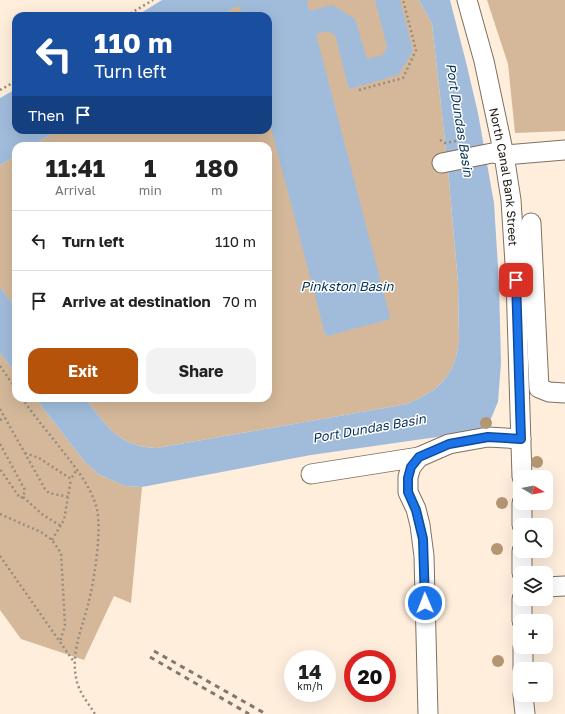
<!DOCTYPE html>
<html lang="en">
<head>
<meta charset="utf-8">
<style>
	:root { --surface:#fff; --page:#f2f2f2; --text:#222; --muted:#767676; --line:#e0e0e0; --accent:#b45309 }
	body { margin:0; font-family:"Golos Text",sans-serif; background:var(--page); color:var(--text); height:100vh; display:flex; flex-direction:column; font-size:15px; white-space:nowrap }
	* { box-sizing:border-box; margin:0 }
	p { font-size:13px; color:var(--muted) }
	.icon { flex:none; width:22px; height:22px; fill:none; stroke:currentColor; stroke-width:2; stroke-linecap:round; stroke-linejoin:round }
	.map { position:relative; flex:1; overflow:hidden }
	.panel { position:absolute; left:12px; top:142px; width:260px; height:260px; display:flex; flex-direction:column; background:var(--surface); border-radius:12px; box-shadow:0 4px 16px #0002 }
	.panel>* { flex:none }
	.top-card { position:absolute; left:12px; top:12px; width:260px; height:122px; border-radius:12px; box-shadow:0 4px 16px #0002; background:#1a4fa0; color:#fff; overflow:hidden }
	.needle { width:26px; rotate:99deg }
	.controls { position:absolute; left:513px; top:470px; display:grid; gap:8px }
	.controls a { display:grid; place-items:center; width:40px; height:40px; border-radius:8px; background:var(--surface); box-shadow:0 4px 16px #0002; font-size:20px }
	.speed { position:absolute; left:284px; top:650px; display:flex; gap:8px; font-size:20px; font-weight:700; text-align:center }
	.speed>* { display:grid; place-content:center; width:52px; height:52px; border-radius:50%; background:var(--surface); box-shadow:0 4px 16px #0002; line-height:1 }
	.speed small { font-size:10px; font-weight:400 }
	.speed .limit { border:6px solid #d22; background:#fff; color:#111 }
	.pin { position:absolute; display:grid; place-items:center; width:34px; height:34px; color:#fff; margin:-17px; border-radius:8px; box-shadow:0 2px 6px #0006 }
	.me { position:absolute; width:44px; margin:-22px; rotate:359deg; stroke-linejoin:round; filter:drop-shadow(0 0 3px #0008) }
	.turn { display:flex; align-items:center; gap:14px; height:84px; padding:0 16px; font-size:18px }
	.turn .icon { width:52px; height:52px; stroke-width:2.5 }
	.turn b { display:block; font-size:28px; line-height:34px }
	.then { display:flex; align-items:center; height:38px; padding:0 16px; background:#0003; gap:8px; font-size:15px }
	.eta { display:flex; justify-content:space-evenly; align-items:center; height:68px; text-align:center }
	.eta b { font-size:24px; font-weight:700; line-height:28px }
	.button { display:flex; gap:8px; margin-top:auto; padding:8px 16px }
	.button a { flex:1; height:46px; border-radius:12px; background:var(--accent); color:#fff; font-size:16px; font-weight:700; line-height:46px; text-align:center }
	.button a+a { background:var(--page); color:var(--text) }
	ul { padding:0; list-style:none }
	li { display:flex; align-items:center; gap:12px; height:60px; padding:0 16px; border-top:1px solid var(--line) }
	li div { flex:1 }
	li b { display:block; font-size:15px }
	li em { font-style:normal }
	.map>svg:first-child { display:block }
	.green { fill:#d4b899 }
	.water { fill:#a1bcdb }
	.lines { fill:none; stroke-linecap:round; stroke-linejoin:round }
	.minor-casing { stroke:#7f7060; stroke-width:21 }
	.path { stroke:#988c7f; stroke-width:2.5; stroke-dasharray:2 3; stroke-linecap:butt }
	.minor { stroke:#fff; stroke-width:19 }
	.rail { stroke:#82776b; stroke-width:3; stroke-dasharray:5 5; stroke-linecap:butt }
	.tree { fill:#b49673 }
	.route-casing { stroke:#114b97; stroke-width:10 }
	.route { stroke:#1a73e8; stroke-width:7 }
	.labels { text-anchor:middle; dominant-baseline:central; stroke-width:3; stroke-linejoin:round; paint-order:stroke }
	.street-label { font-size:12px; fill:#1b150f; stroke:#fff }
	.water-label { font-size:13px; font-style:italic; fill:#053057; stroke:#fff }
</style>
</head>
<body>
<div class="map">
<svg width="565" height="714" viewBox="0 0 565 714">
	<rect width="100%" height="100%" fill="#ffeedc"/>
	<!-- green -->
	<path class="green" d="M246 0H419L432 24 448 169 458 283 459 341 456 357 452 368 445 379 435 389 422 397 407 404 157 448C118 447 107 426 85 398H268V146H32L58 130H268V16H219Z
		M487 0H565V131L515 133 508 64Z
		M16 156V308L0 287V165Z
		M0 353 16 373V398H35L85 462 98 474 125 486 142 487 131 603 114 596 84 660 21 639 0 610Z"/>
	<!-- water -->
	<path class="water" d="M162 0H308L307 1 309 11 332 5 355 19 367 59 383 55 387 47 375 0H400L413 51 398 75 349 89 335 35 328 31 316 34 390 317 388 320 356 328 328 336 325 334 268 116V16H242L240 7 237 6 219 16H136Z
		M419 0H450L466 62 478 113 494 203 499 283 501 363 498 402 487 428 451 435 311 455 142 487 125 486 98 474 85 462 35 398H85C107 426 118 447 157 448L407 404 422 397 435 389 445 379 452 368 456 357 459 341 458 283 448 169 432 24Z
		M16 89V130H58L32 146H16V156L0 165V98Z
		M0 287 16 308V373L0 353Z"/>
	<g class="lines">
		<defs>
			<g id="minor">
				<path id="s1" d="M467 0 484 61 504 155 511 200 516 280 522 477"/>
				<path d="M442 163 492 153 504 155 565 150"/>
				<path d="M531 223 539 388 549 392 565 393"/>
				<path d="M311 474 419 457"/>
				<path d="M522 503V525"/>
				<path d="M522 551V573"/>
				<path d="M546 587 565 586"/>
				<path d="M522 599V621"/>
				<path d="M523 647V669"/>
				<path d="M523 695 525 714"/>
				<path d="M428 714 424 556 420 525 416 509 408 492V477L411 467 419 457 449 444 488 437 521 439"/>
			</g>
		</defs>
		<!-- minor casing -->
		<use href="#minor" class="minor-casing"/>
		<!-- path -->
		<path class="path" d="M126 16 153 0
			M0 90 16 81
			M359 90 403 78 416 50 403 0
			M440 140 445 143 462 140
			M0 366 16 389
			M22 398C34 416 48 432 61 449 75 467 91 486 97 509 102 532 94 582 88 605 81 631 70 655 77 682 80 694 89 704 95 714
			M0 409 45 489 49 493 69 497
			M0 420 5 418
			M0 444 25 490 23 497 20 498 0 469
			M25 453 39 458 71 479 77 469
			M23 497 43 515 61 526
			M0 514 41 532 52 540 61 553 65 625 60 642
			M52 540 64 520 71 479
			M0 556 74 662"/>
		<!-- minor -->
		<use href="#minor" class="minor"/>
		<!-- rail -->
		<path class="rail" d="M154 651 266 714
			M150 657 249 714"/>
	</g>
	<!-- trees -->
	<g class="tree">
		<circle cx="486" cy="423" r="6"/>
		<circle cx="537" cy="462" r="6"/>
		<circle cx="502" cy="503" r="6"/>
		<circle cx="497" cy="549" r="6"/>
		<circle cx="498" cy="661" r="6"/>
	</g>
	<g class="lines">
		<defs>
			<path id="route" d="M425 603 423 539 416 510 408 492V478L411 467 419 457 449 444 488 437 521 439 516 280"/>
		</defs>
		<!-- route casing -->
		<use href="#route" class="route-casing"/>
		<!-- route -->
		<use href="#route" class="route"/>
	</g>
	<g class="labels">
		<!-- street labels -->
		<g class="street-label">
			<text stroke="none"><textPath href="#s1" startOffset="181">North Canal Bank Street</textPath></text>
		</g>
		<!-- water labels -->
		<g class="water-label">
			<text transform="translate(460 120) rotate(81)">Port Dundas Basin</text>
			<text x="347" y="286">Pinkston Basin</text>
			<text transform="translate(369 428) rotate(-10)">Port Dundas Basin</text>
		</g>
	</g>
</svg>
<div class="controls">
<a><svg class="needle" viewBox="-14 -14 28 28"><path d="M0-13l5 13h-10z" fill="#e53935"/><path d="M0 13l5-13h-10z" fill="#767676"/></svg></a>
<a><svg class="icon" aria-label="search" viewBox="0 0 24 24"><circle cx="10" cy="10" r="6"/><path d="M15 15l6 6"/></svg></a>
<a><svg class="icon" aria-label="layers" viewBox="0 0 24 24"><path d="M12 4l9 5-9 5-9-5zM3 14l9 5 9-5"/></svg></a>
<a>+</a>
<a>−</a>
</div>
<div class="speed"><div>14<small>km/h</small></div><div class="limit">20</div></div>
<div class="pin" style="left:516px;top:280px;background:#d93025"><svg class="icon" aria-label="arrive" viewBox="0 0 24 24"><path d="M6 21V4h12l-3 4 3 4H6"/></svg></div>
<svg class="me" style="left:425px;top:603px" viewBox="-20 -20 40 40"><circle r="17" fill="#1a73e8" stroke="#fff" stroke-width="3"/><path d="M0-11L8 9 0 5-8 9z" fill="#fff"/></svg>
<div class="top-card">
<div class="turn"><svg class="icon" aria-label="left" viewBox="0 0 24 24"><path d="M17 20v-9H6M10 6l-5 5 5 5"/></svg><div><b>110 m</b>Turn left</div></div>
<div class="then">Then<svg class="icon" aria-label="arrive" viewBox="0 0 24 24"><path d="M6 21V4h12l-3 4 3 4H6"/></svg></div>
</div>
<section class="panel">
<div class="eta">
<div><b>11:41</b><p>Arrival</p></div>
<div><b>1</b><p>min</p></div>
<div><b>180</b><p>m</p></div>
</div>
<ul>
<li><svg class="icon" aria-label="left" viewBox="0 0 24 24"><path d="M17 20v-9H6M10 6l-5 5 5 5"/></svg><div><b>Turn left</b></div><em>110 m</em></li>
<li><svg class="icon" aria-label="arrive" viewBox="0 0 24 24"><path d="M6 21V4h12l-3 4 3 4H6"/></svg><div><b>Arrive at destination</b></div><em>70 m</em></li>
</ul>
<div class="button"><a>Exit</a><a>Share</a></div>
</section>
</div>
</body>
</html>
